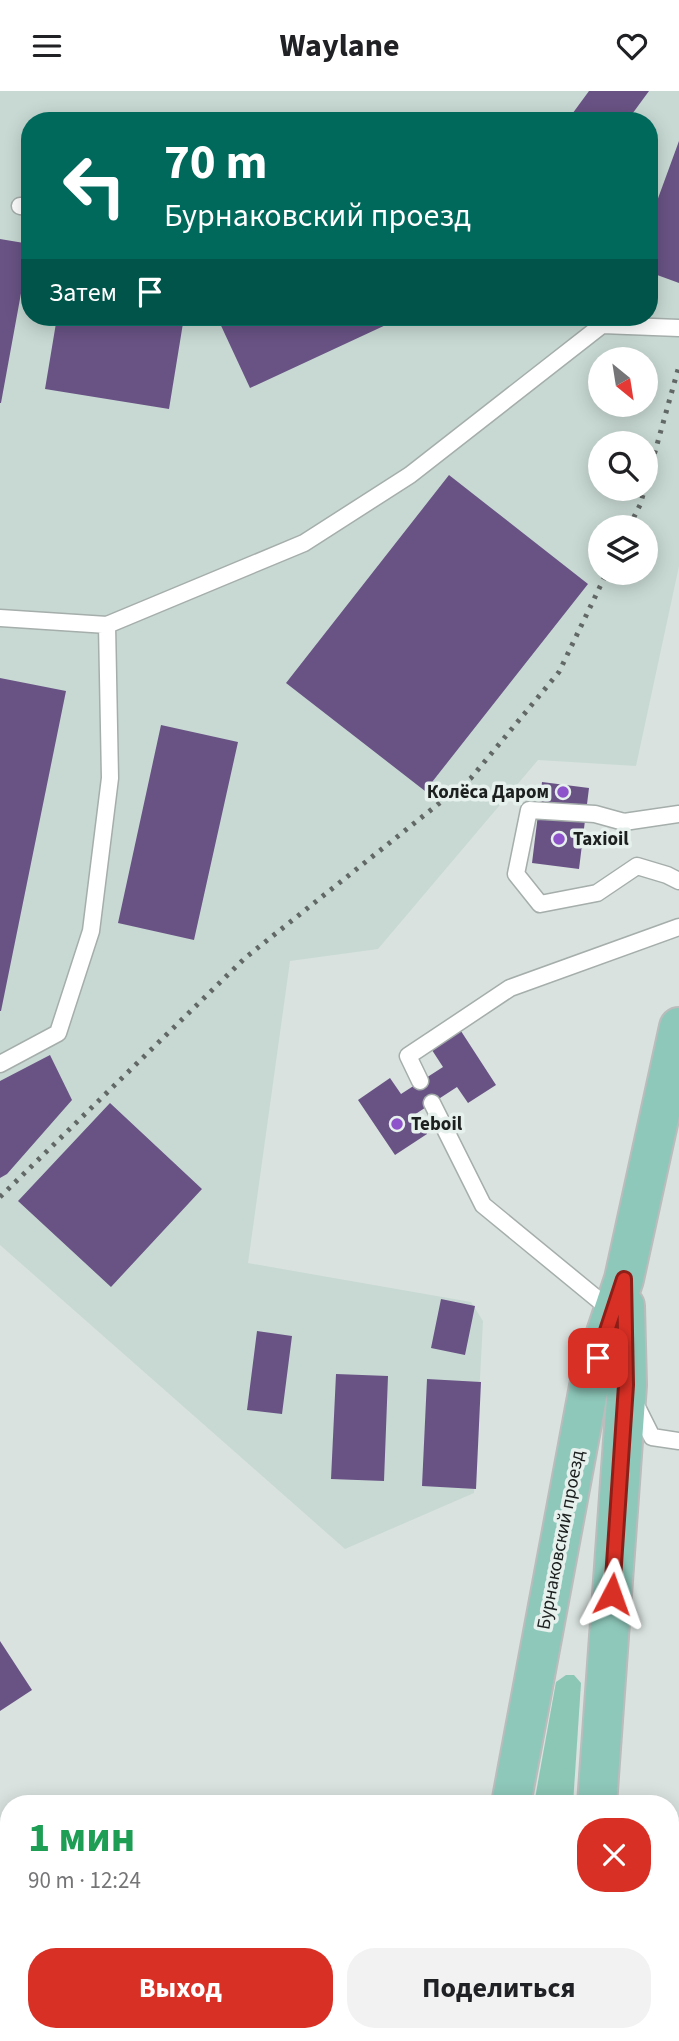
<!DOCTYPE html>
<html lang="ru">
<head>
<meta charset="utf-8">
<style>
	:root { --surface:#fff; --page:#f2f2f2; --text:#202124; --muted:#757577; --accent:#d93025 }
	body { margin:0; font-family:"Source Sans 3",sans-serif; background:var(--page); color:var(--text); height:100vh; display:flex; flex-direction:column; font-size:26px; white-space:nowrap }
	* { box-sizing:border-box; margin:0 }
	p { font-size:23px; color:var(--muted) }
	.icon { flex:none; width:38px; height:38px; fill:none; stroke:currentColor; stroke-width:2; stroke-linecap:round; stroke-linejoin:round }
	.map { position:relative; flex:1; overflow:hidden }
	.drawer { position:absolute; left:0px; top:1704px; width:679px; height:247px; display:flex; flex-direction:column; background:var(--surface); border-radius:28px 28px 0 0; box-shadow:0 4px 18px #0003 }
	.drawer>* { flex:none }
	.guide { position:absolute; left:21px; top:21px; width:637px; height:214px; border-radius:28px; box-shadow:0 4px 18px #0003; background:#00695c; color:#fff; overflow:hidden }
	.needle { width:46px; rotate:150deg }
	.tools { position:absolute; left:588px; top:256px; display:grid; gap:14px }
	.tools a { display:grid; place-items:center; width:70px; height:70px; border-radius:50%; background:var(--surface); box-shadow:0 4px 18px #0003; font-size:35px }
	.pin { position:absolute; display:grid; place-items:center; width:60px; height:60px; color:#fff; margin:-30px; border-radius:14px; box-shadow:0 4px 10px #0006 }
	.me { position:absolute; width:77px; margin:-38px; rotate:4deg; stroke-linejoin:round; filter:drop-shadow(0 0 5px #0008) }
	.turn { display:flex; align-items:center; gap:24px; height:147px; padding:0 28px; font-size:32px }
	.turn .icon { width:91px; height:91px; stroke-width:2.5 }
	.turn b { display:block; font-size:49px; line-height:60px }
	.then { display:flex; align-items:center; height:66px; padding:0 28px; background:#0003; gap:14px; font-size:26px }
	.round { display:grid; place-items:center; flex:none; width:74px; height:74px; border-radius:28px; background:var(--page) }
	.summary { display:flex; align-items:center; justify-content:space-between; height:119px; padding:0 28px }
	h1 { font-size:42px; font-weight:700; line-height:52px; color:#1e9e55 }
	.button { display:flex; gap:14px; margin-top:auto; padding:14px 28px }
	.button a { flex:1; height:80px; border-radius:28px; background:var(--accent); color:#fff; font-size:28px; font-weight:700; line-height:80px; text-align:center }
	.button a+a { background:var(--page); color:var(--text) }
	header { display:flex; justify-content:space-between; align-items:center; height:91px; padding:0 28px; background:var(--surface); font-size:32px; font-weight:700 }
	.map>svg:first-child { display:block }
	.built { fill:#c8d9d3; fill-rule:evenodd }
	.green { fill:#8cc6b5 }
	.building { fill:#695385 }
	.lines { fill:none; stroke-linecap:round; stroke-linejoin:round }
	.lane-casing { stroke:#a5aeab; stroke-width:19 }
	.primary-casing { stroke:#bbbcbc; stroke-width:42 }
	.lane { stroke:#fff; stroke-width:16 }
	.primary { stroke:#8ec8ba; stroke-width:38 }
	.rail { stroke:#626866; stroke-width:5; stroke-dasharray:3.5 7; stroke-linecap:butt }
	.route-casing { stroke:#8d1f18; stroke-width:18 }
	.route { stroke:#d93025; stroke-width:12 }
	.poi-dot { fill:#8e53ca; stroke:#e6f0ec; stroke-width:2.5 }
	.labels { text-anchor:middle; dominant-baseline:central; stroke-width:7; stroke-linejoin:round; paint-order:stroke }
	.poi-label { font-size:19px; font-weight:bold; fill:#1c201f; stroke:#e6f0ec; text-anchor:start }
	.street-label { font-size:19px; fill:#1c201f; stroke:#e6f0ec }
</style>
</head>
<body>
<header><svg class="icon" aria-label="menu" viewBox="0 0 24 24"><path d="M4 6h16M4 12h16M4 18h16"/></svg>Waylane<svg class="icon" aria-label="heart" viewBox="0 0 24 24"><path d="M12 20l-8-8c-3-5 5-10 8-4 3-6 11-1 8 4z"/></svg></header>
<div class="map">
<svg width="679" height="1950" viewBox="0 0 679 1950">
	<rect width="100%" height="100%" fill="#d9e2df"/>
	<!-- built -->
	<path class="built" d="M0 0H679V475L636 675 538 669 378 858 290 870 248 1172 471 1211 483 1230 474 1402 345 1458 0 1154ZM30 30H649V226H30ZM600 268H646V313H600ZM600 352H646V397H600ZM600 436H646V481H600Z
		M670 1766 679 1767V1950H638L639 1943 670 1942Z"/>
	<!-- green -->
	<path class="green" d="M566 1584H574L581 1592 573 1713H534L556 1591Z"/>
	<!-- building -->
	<path class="building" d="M589 0H649L627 30H567Z
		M679 50V192L649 181V132Z
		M0 148 30 153 1 312H0Z
		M57 226H184L169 318 45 298Z
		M217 226H403L250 297Z
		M449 384 588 493 425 700 286 592Z
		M0 587 66 600 1 920H0Z
		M161 634 238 651 194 849 118 832Z
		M542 691 589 697 579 778 532 772Z
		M459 937 496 994 468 1012 457 996 414 1024 427 1043 395 1064 358 1009 390 987 401 1003 443 976 430 956Z
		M50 964 72 1009 7 1083 0 1087V990Z
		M110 1012 202 1098 111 1196 18 1110Z
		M441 1208 475 1215 465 1264 431 1257Z
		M257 1240 292 1245 282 1323 247 1319Z
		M336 1283 388 1285 384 1390 331 1388Z
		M427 1288 481 1291 476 1398 422 1395Z
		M0 1550 32 1599 0 1620Z
		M0 1908H9V1942H199V1950H0Z"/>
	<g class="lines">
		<defs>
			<path id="lane" d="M20 115 30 116
				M0 527 107 534 304 452 410 384 602 234 679 237
				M679 723 624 731 595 723 529 719 516 783 540 813 597 802 637 775 667 784 679 790
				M0 973 58 942 91 840 110 687 107 534
				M420 990 408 965 510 897 679 836
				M432 1012 483 1114 612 1220
				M634 1310 652 1346 679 1350"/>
			<path id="primary" d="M511 1713 590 1290 624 1188 679 936
				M597 1713 627 1294 625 1215
				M467 1950 469 1942
				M580 1950 581 1942"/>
		</defs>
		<!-- lane casing -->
		<use href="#lane" class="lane-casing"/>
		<!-- primary casing -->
		<use href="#primary" class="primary-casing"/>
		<!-- lane -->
		<use href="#lane" class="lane"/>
		<!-- primary -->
		<use href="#primary" class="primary"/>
		<!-- rail -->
		<path class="rail" d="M646 393 679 275
			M629 436 640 414 645 397
			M0 1106 245 867 471 687 559 581 607 481"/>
	</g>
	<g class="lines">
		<defs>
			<path id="route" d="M598 1267 624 1188 626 1294 612 1503"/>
		</defs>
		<!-- route casing -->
		<use href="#route" class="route-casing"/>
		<!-- route -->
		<use href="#route" class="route"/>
	</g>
	<!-- markers -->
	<g class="poi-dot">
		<circle cx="563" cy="701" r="7"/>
		<circle cx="559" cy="748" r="7"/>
		<circle cx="397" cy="1033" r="7"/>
	</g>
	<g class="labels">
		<!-- poi labels -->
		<g class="poi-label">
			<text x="549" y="701" text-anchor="end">Колёса Даром</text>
			<text x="573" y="748">Taxioil</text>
			<text x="411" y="1033">Teboil</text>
		</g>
		<!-- street labels -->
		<g class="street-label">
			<text transform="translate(561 1449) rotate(-79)">Бурнаковский проезд</text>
		</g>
	</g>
</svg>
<div class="tools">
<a><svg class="needle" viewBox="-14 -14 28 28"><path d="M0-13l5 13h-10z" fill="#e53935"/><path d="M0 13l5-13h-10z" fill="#757577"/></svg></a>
<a><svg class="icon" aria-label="search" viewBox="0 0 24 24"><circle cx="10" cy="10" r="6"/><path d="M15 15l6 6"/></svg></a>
<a><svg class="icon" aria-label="layers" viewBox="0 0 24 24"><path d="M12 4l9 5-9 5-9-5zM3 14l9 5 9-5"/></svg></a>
</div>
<div class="pin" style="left:598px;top:1267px;background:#d93025"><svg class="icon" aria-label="arrive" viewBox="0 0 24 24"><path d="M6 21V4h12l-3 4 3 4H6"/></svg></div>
<svg class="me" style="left:612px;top:1503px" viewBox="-20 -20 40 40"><path d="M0-17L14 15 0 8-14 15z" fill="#d93025" stroke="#fff" stroke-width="4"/></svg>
<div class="guide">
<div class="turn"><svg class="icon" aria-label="left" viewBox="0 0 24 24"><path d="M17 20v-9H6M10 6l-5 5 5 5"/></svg><div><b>70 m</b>Бурнаковский проезд</div></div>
<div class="then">Затем<svg class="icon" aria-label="arrive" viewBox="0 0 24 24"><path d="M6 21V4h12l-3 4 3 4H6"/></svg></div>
</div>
<section class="drawer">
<div class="summary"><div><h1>1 мин</h1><p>90 m · 12:24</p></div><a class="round" style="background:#d93025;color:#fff"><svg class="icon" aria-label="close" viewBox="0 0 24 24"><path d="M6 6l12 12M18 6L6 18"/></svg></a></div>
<div class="button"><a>Выход</a><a>Поделиться</a></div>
</section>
</div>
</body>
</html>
